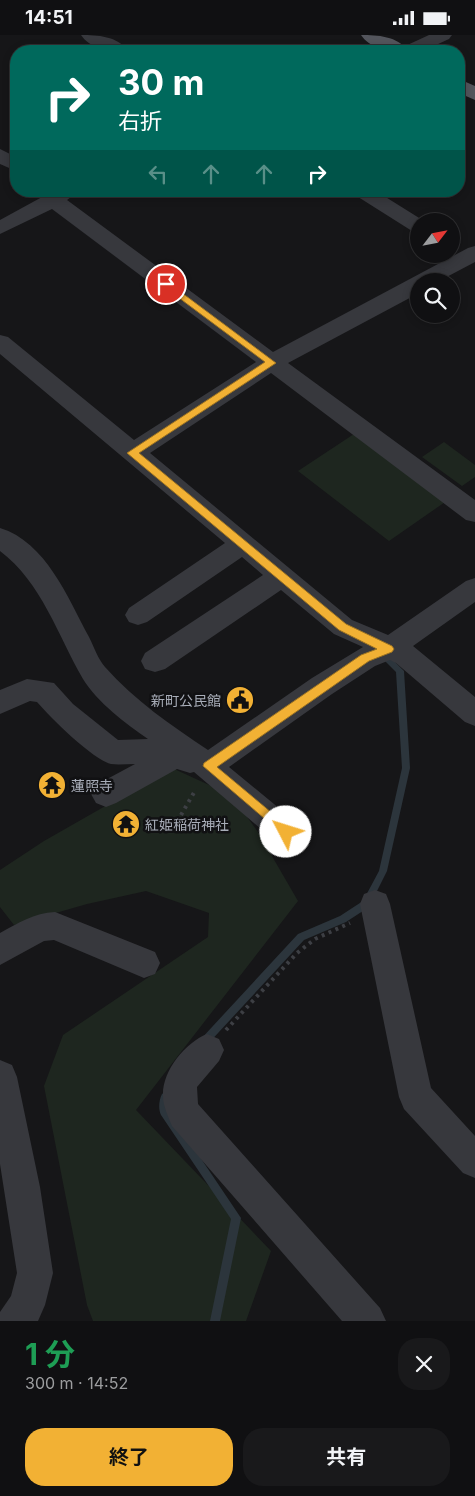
<!DOCTYPE html>
<html lang="ja">
<head>
<meta charset="utf-8">
<style>
	:root { --surface:#101012; --page:#19191b; --text:#f1f3f6; --muted:#9c9d9f; --line:#303032; --accent:#f2b134 }
	body { margin:0; font-family:Inter,"Noto Sans JP",sans-serif; background:var(--page); color:var(--text); height:100vh; display:flex; flex-direction:column; font-size:19px; white-space:nowrap }
	* { box-sizing:border-box; margin:0 }
	p { font-size:16px; color:var(--muted) }
	.icon { flex:none; width:28px; height:28px; fill:none; stroke:currentColor; stroke-width:2; stroke-linecap:round; stroke-linejoin:round }
	.map { position:relative; height:1286px; overflow:hidden }
	.sheet { display:flex; flex-direction:column; background:var(--surface); flex:1 }
	.sheet>* { flex:none }
	.banner { position:absolute; left:10px; top:10px; width:455px; height:152px; border-radius:20px; box-shadow:0 2px 8px #0003,0 0 0 1px var(--line); background:#00695c; color:#fff; overflow:hidden }
	.needle { width:32px; rotate:58deg }
	.tools { position:absolute; left:410px; top:178px; display:grid; gap:10px }
	.tools a { display:grid; place-items:center; width:50px; height:50px; border-radius:50%; background:var(--surface); box-shadow:0 2px 8px #0003,0 0 0 1px var(--line); font-size:25px }
	.pin { position:absolute; display:grid; place-items:center; width:42px; height:42px; color:#fff; margin:-21px; border:2px solid #fff; border-radius:50%; box-shadow:0 1px 5px #0007 }
	.me { position:absolute; width:55px; margin:-28px; rotate:310deg; stroke-linejoin:round; filter:drop-shadow(0 0 4px #0008) }
	.turn { display:flex; align-items:center; gap:18px; height:105px; padding:0 25px; font-size:22px }
	.turn .icon { width:65px; height:65px; stroke-width:2.5 }
	.turn b { display:block; font-size:35px; line-height:42px }
	.lanes { display:flex; align-items:center; height:48px; padding:0 25px; background:#0003; justify-content:center; gap:25px; direction:ltr }
	.lanes .off { opacity:.35 }
	.round { display:grid; place-items:center; flex:none; width:52px; height:52px; border-radius:20px; background:var(--page) }
	.summary { display:flex; align-items:center; justify-content:space-between; height:85px; padding:0 25px }
	h1 { font-size:30px; font-weight:700; line-height:38px; color:#1e9e55 }
	.primary-button { display:flex; gap:10px; margin-top:auto; padding:10px 25px }
	.primary-button a { flex:1; height:58px; border-radius:20px; background:var(--accent); color:#111; font-size:20px; font-weight:700; line-height:58px; text-align:center }
	.primary-button a+a { background:var(--page); color:var(--text) }
	.status { display:flex; justify-content:space-between; align-items:center; height:35px; padding:0 25px; background:var(--surface); direction:ltr }
	.status svg { height:14px; fill:currentColor }
	.map>svg:first-child { display:block }
	.green { fill:#1e261f }
	.lines { fill:none; stroke-linecap:round; stroke-linejoin:round }
	.stream { fill:#2c353c; fill-rule:evenodd }
	.path { stroke:#3d3f44; stroke-width:4; stroke-dasharray:3 4.5; stroke-linecap:butt }
	.minor { fill:#37383d; fill-rule:evenodd }
	.major { fill:#53555c; fill-rule:evenodd }
	.route { fill:#f2b134; stroke:#9d7322 }
	.labels { text-anchor:middle; dominant-baseline:central; stroke-width:5; stroke-linejoin:round; paint-order:stroke }
	.poi-label { font-size:14px; fill:#a8adb8; stroke:#111113; text-anchor:start }
</style>
</head>
<body>
<div class="status"><b>14:51</b><svg viewBox="0 0 49 12"><path d="M0 12V9h3v3zM5 12V6h3v6zM10 12V3h3v9zM15 12V0h3v12zM26 1h20v11H26zM47 4h2v5h-2z"/></svg></div>
<div class="map">
<svg width="475" height="1286" viewBox="0 0 475 1286">
	<rect width="100%" height="100%" fill="#161618"/>
	<!-- green -->
	<path class="green" d="M357 397 448 465 389 506 298 436Z
		M444 407 475 430V442L462 451 422 422Z
		M172 733 231 760 258 797 298 866 136 1075 271 1216 246 1286H93L87 1270 44 1051 63 1000 208 902 209 878 146 856 87 869 14 890 0 872V835L44 806Z"/>
	<g class="lines">
		<!-- stream -->
		<path class="stream" d="M395 617 398 618 399 620 393 625 404 636 410 733 387 836 369 872 346 887 304 905 206 1011 203 1012 200 1011 198 1008 200 1005 298 899 340 881 363 866 379 836 402 733 396 637 384 625 385 623Z
			M165 1057 168 1059 170 1062 169 1076 241 1183 220 1286H210L231 1184 161 1080C158 1074 159 1065 162 1059Z"/>
		<!-- path -->
		<path class="path" d="M181 780 196 754
			M226 995 297 918 315 904 350 888"/>
		<!-- minor -->
		<path class="minor" d="M81 0C97 0 118 1 128 16 112 17 91 15 81 0Z
			M429 0H452L449 4 423 16H400L403 12Z
			M0 114 16 122V136L0 129Z
			M53 156H79L67 165 273 317 468 213 475 211V227L439 246H419V258L288 328 475 465V487L466 485 271 338 150 418 352 585 388 600 466 546 475 543V567L413 611 475 662V691L465 687 396 628 390 625 375 631 332 659 229 732 297 788 301 797 297 806 286 810 275 806 194 737 190 738 177 734 116 768 106 772 96 768 91 759 96 750 135 729C127 729 118 730 111 729 93 725 50 682 37 667L30 666 0 679V655L27 644 54 648 73 669 118 705 148 704C126 689 97 667 83 644 57 599 42 548 0 516V493C46 507 68 563 89 602 94 612 98 624 105 632 135 666 171 690 208 715L312 643 363 612 334 599 281 555 165 634 155 637 145 634 141 626 145 618 263 540 242 522 147 587 138 590 129 587 125 580 129 573 225 508 0 319V300L8 302 134 405 256 327 52 174 0 199V185Z
			M352 156H376L424 186H419V198L412 196 355 160Z
			M375 855 386 859 390 869 431 1053 475 1101V1143L463 1138 404 1074 399 1062 360 869 364 859Z
			M55 877 155 917 160 928 155 939 144 943 54 905 44 906 0 930V898C18 888 34 878 55 877Z
			M207 999 219 1004 224 1015 219 1026 197 1052 198 1069 380 1273 386 1286H342L172 1091C168 1081 163 1071 163 1061 162 1036 185 1008 207 999Z
			M0 1025 12 1030 17 1042 40 1152 53 1238 45 1270 38 1286H0V1277L11 1261 17 1238 0 1129Z"/>
		<!-- major -->
		<path class="major" d="M361 0C377 0 398 1 408 16 392 17 371 15 361 0Z
			M459 44 475 51V65L459 58Z"/>
	</g>
	<!-- route -->
	<path class="route" d="M166 246 276 328 139 418 346 589 392 611 394 614 392 617 369 626 217 732 290 793 292 797 286 802 203 731 204 728 361 620 377 614 339 595 127 418 265 327 163 251 161 249Z"/>
	<!-- icons -->
	<defs>
		<symbol id="civic-disc" viewBox="-11 -11 22 22"><circle r="9.5" fill="#f2b134" stroke="#111113"/><path d="M-.6-6.5H3V-4.5H.6V-3L4-1V1h2V6H-6V1h2V-1L-.6-3ZM-1.2 2.5V6h2.4V2.5Z" fill="#111"/></symbol>
		<symbol id="temple-disc" viewBox="-11 -11 22 22"><circle r="9.5" fill="#f2b134" stroke="#111113"/><path d="M0-6L5-2H3V0L6.5 2.5H4V6H1.5V3h-3V6H-4V2.5H-6.5L-3 0V-2H-5Z" fill="#111"/></symbol>
	</defs>
	<g fill-rule="evenodd">
		<use href="#civic-disc" x="224" y="649" width="32" height="32"/>
		<use href="#temple-disc" x="36" y="734" width="32" height="32"/>
		<use href="#temple-disc" x="110" y="773" width="32" height="32"/>
	</g>
	<g class="labels">
		<!-- poi labels -->
		<g class="poi-label">
			<text x="221" y="665" text-anchor="end">新町公民館</text>
			<text x="71" y="750">蓮照寺</text>
			<text x="145" y="789">紅姫稲荷神社</text>
		</g>
	</g>
</svg>
<div class="tools">
<a><svg class="needle" viewBox="-14 -14 28 28"><path d="M0-13l5 13h-10z" fill="#e53935"/><path d="M0 13l5-13h-10z" fill="#9c9d9f"/></svg></a>
<a><svg class="icon" aria-label="search" viewBox="0 0 24 24"><circle cx="10" cy="10" r="6"/><path d="M15 15l6 6"/></svg></a>
</div>
<div class="pin" style="left:166px;top:249px;background:#d93025"><svg class="icon" aria-label="arrive" viewBox="0 0 24 24"><path d="M6 21V4h12l-3 4 3 4H6"/></svg></div>
<svg class="me" style="left:286px;top:797px" viewBox="-20 -20 40 40"><circle r="19" fill="#fff"/><path d="M0-13L10 11 0 6-10 11z" fill="#f2b134"/></svg>
<div class="banner">
<div class="turn"><svg class="icon" aria-label="right" viewBox="0 0 24 24"><path d="M7 20v-9h11M14 6l5 5-5 5"/></svg><div><b>30 m</b>右折</div></div>
<div class="lanes"><svg class="icon off" aria-label="left" viewBox="0 0 24 24"><path d="M17 20v-9H6M10 6l-5 5 5 5"/></svg><svg class="icon off" aria-label="ahead" viewBox="0 0 24 24"><path d="M12 20V5M6 11l6-6 6 6"/></svg><svg class="icon off" aria-label="ahead" viewBox="0 0 24 24"><path d="M12 20V5M6 11l6-6 6 6"/></svg><svg class="icon" aria-label="right" viewBox="0 0 24 24"><path d="M7 20v-9h11M14 6l5 5-5 5"/></svg></div>
</div>
</div>
<section class="sheet">
<div class="summary"><div><h1>1 分</h1><p>300 m · 14:52</p></div><a class="round"><svg class="icon" aria-label="close" viewBox="0 0 24 24"><path d="M6 6l12 12M18 6L6 18"/></svg></a></div>
<div class="primary-button"><a>終了</a><a>共有</a></div>
</section>
</body>
</html>
